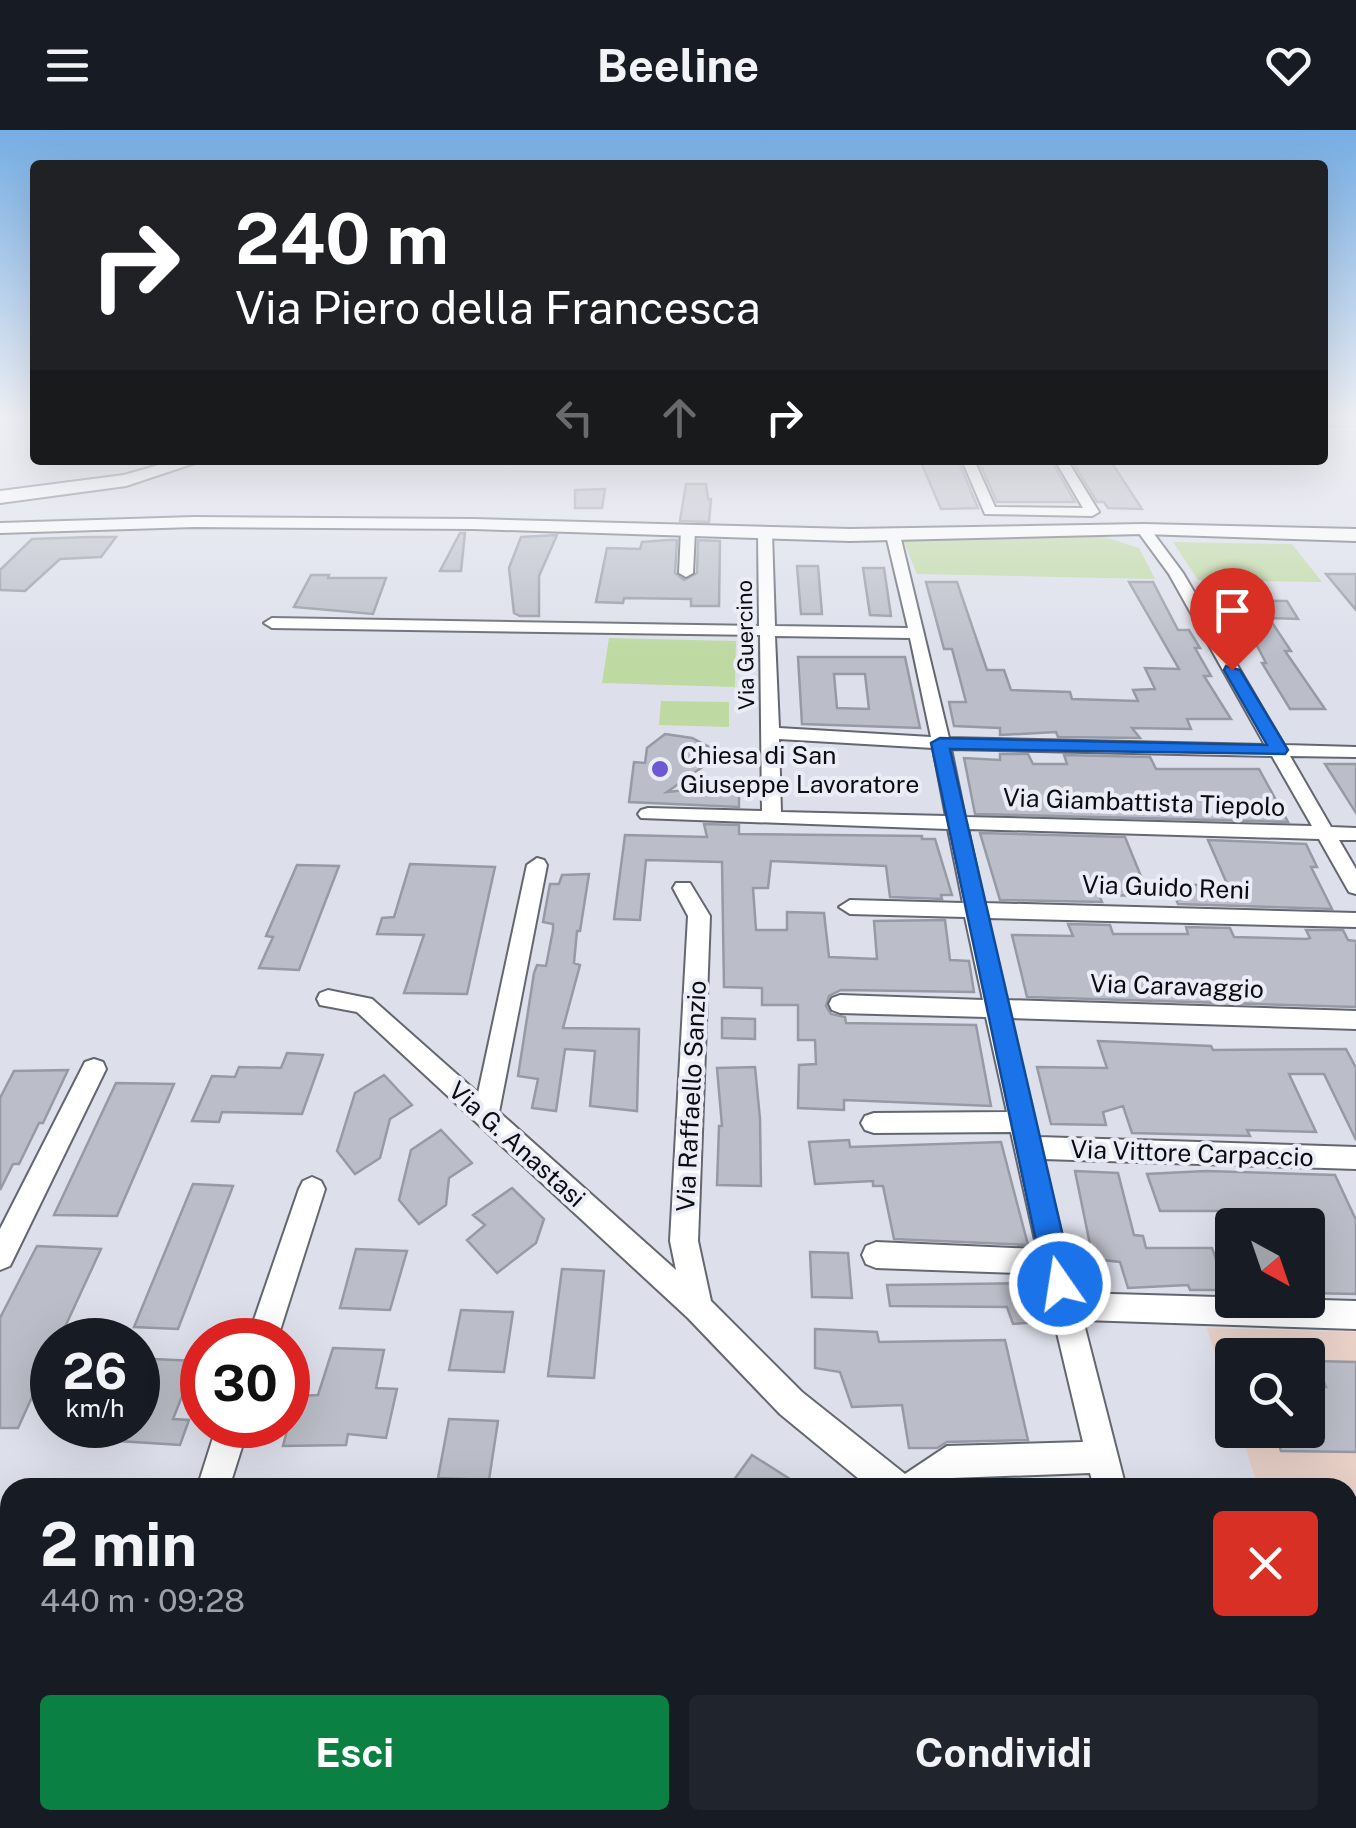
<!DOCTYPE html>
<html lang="it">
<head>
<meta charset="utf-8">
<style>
	:root { --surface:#171b24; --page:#20242c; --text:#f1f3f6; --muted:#9ea1a6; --accent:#0b8043 }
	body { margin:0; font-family:"Public Sans",sans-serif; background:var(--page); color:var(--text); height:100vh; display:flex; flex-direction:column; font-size:38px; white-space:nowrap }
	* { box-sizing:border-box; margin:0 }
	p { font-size:32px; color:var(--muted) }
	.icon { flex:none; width:55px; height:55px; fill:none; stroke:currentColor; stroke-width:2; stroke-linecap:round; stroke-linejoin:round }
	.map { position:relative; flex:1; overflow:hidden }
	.details { position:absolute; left:0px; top:1348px; width:1358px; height:352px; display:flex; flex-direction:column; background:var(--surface); border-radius:30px 30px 0 0; box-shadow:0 10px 40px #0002 }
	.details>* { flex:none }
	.top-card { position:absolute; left:30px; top:30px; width:1298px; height:305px; border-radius:10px; box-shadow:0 10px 40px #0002; background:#202124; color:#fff; overflow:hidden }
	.needle { width:65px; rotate:140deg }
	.fabs { position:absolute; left:1215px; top:1078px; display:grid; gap:20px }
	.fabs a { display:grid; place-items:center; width:110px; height:110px; border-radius:10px; background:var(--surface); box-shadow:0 10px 40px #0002; font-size:50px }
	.speed { position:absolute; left:30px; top:1188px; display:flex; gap:20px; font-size:50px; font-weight:700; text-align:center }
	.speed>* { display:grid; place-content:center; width:130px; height:130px; border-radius:50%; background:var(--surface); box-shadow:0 10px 40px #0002; line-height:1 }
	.speed small { font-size:25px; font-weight:400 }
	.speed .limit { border:15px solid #d22; background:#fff; color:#111 }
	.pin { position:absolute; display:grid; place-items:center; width:85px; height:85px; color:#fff; margin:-102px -42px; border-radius:50% 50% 50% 0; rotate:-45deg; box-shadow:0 0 10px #0007 }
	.pin .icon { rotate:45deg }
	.me { position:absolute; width:110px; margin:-55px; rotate:347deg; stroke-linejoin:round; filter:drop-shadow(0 0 8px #0008) }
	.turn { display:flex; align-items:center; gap:35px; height:210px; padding:0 40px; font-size:45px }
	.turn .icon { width:130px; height:130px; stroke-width:2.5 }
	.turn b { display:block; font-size:70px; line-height:85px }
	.lanes { display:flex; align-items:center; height:95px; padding:0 40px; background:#0003; justify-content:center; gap:50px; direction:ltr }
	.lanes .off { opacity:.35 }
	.round { display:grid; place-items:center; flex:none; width:105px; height:105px; border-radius:10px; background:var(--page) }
	.summary { display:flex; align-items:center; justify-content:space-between; height:170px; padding:0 40px }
	h1 { font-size:60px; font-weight:700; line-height:75px }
	.cta { display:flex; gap:20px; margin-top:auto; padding:20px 40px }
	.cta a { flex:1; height:115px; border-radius:10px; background:var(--accent); color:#fff; font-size:40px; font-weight:700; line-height:115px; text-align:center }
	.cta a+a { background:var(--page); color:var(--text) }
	header { display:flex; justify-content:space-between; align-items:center; height:130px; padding:0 40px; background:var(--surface); font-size:45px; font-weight:700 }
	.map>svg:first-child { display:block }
	.education { fill:#e9d1c8 }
	.green { fill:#bed9a1 }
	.building { fill:#bbbec8; stroke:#979aa4; stroke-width:2.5; fill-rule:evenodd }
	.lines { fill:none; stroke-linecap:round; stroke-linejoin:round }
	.minor-casing { stroke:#646770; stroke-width:4 }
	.tertiary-casing { stroke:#646770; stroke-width:4 }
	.secondary-casing { stroke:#646770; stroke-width:4 }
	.primary-casing { stroke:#fff; stroke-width:3 }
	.minor { fill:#fff; fill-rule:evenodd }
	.tertiary { fill:#fff; fill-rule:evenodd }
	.secondary { fill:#fff; fill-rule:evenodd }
	.primary { fill:#89c9b7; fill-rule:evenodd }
	.route { fill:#1a73e8; stroke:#114b97; stroke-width:2.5 }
	.poi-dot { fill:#6f59d3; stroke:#eaedf8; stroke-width:4 }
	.labels { text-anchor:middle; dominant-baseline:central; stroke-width:8; stroke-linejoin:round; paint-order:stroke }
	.far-street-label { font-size:22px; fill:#0b0c0f; stroke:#eaedf8 }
	.poi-label { font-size:25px; fill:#0b0c0f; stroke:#eaedf8; text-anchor:start }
	.street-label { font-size:25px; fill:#0b0c0f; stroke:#eaedf8 }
</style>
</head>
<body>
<header><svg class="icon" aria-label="menu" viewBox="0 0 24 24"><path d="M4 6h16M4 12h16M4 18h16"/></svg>Beeline<svg class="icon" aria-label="heart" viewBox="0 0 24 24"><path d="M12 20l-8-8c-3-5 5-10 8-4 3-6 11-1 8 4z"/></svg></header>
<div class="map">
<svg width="1356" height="1698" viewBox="0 0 1356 1698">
	<rect width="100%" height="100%" fill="#dde0eb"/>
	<!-- education -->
	<path class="education" d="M1207 1198 1356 1202V1414H1348V1358L1258 1357 1240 1300H1308V1225H1232V1277Z"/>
	<!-- green -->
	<path class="green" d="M1102 406 1139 418 1155 449 917 444 903 410Z
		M1173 412 1292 414 1322 452 1198 450Z
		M609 508 736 511 735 557 602 553Z
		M661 571 729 572V597L659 595Z"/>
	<!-- building -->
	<path class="building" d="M920 330H958L978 378 941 379Z
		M978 330H1051L1075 372H997Z
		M1071 330H1110L1142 379 1108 378 1104 372H1097Z
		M686 354H706L708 369H711L709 392 680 391Z
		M605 359 602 378H575V360Z
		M460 403H465L461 441H440Z
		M557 405 539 446V486H520L514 483 509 438 521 407Z
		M90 407H116L101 427 60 429 25 461 0 460V440L32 409Z
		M668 410H677L675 443 684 450 697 443 698 410 720 411 719 476H691V469L624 468 623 473 596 472 607 418 640 419 642 412Z
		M797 436H818L822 484H801Z
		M863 438H884L891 486 870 485Z
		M1326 444H1356V480Z
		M311 445H329L328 448H386L373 484 294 477Z
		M926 452H957L987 540H1004L1011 560 1070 562 1072 569 1138 571 1133 560 1155 559 1145 538 1179 539 1129 452H1153L1178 500H1189L1200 518H1195L1211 546H1204L1231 589H1187L1191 599 1132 598 1140 608 1058 607 1056 602 1000 605V598L954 596 949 572H966L952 519H944Z
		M1233 470 1287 471 1298 489 1269 488 1291 521H1285L1325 579H1290L1262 533H1266Z
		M798 527H905L920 598 802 594ZM834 544H865L869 579 837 578Z
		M665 604 692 608 713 619 718 626 667 662 726 656 725 659H739V677L629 672 634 632 645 633 647 618Z
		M1000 624H1028L1033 634H1067L1064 625 1150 627 1156 639H1259L1288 692 975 684 964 628 1000 630Z
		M1325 634H1356V683Z
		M704 694 739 695V704L922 706V709H935L952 765H941L942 769 890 767 886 736 771 731 768 758H753L756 800H787V782L824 783 829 827 877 829 874 791 945 790 950 830 969 831 974 862 841 860 829 866 826 876 831 884 845 887 846 893 976 895 991 976 844 970V980L798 978 799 935 816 934 815 910H798V875H762V858L724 857 722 732 646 730 640 790 614 789 625 705 707 707Z
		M980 703 1125 707 1149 766 1099 765 1102 772 1000 770Z
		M1208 710 1306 714 1317 737H1311L1332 779 1178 774 1170 754 1228 756Z
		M410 734 495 737 467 864 404 863 424 805 377 804 382 788 394 787Z
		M297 735 339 736 299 840 259 838 273 807 266 806Z
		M589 744 580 801H577L574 833 580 835 563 898 639 899 637 981 590 976 595 921 565 919 556 981 532 978 538 949 518 946 534 843 537 835 546 836 553 800V794L543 792 550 754H559L562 745Z
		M1068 794 1110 795 1113 804H1188L1186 797 1230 798 1234 807 1307 809 1310 808 1306 800H1343L1348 810 1356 811V877L1027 867 1012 805 1073 806Z
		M722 888 755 889V909L722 908Z
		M1098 911 1211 916 1213 920 1346 919 1356 938V1010L1324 944H1289L1316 1002 1247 1000 1250 1006 1132 1003 1123 976 1103 982 1106 995 1051 994 1037 937 1107 938Z
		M287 923 323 925 302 984 222 982 219 992 192 991 212 946 235 947 239 937 281 938Z
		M755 937 760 989 761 1056 717 1055 719 996H722L717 938Z
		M68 940 43 993H39L19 1034H13L0 1060V968L14 941Z
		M384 945 412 975 390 989 380 1028 355 1044 337 1021 355 963Z
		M116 953 174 954 117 1086 54 1085Z
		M441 1000 472 1033 449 1048 446 1075 419 1094 399 1070 411 1020Z
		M849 1010 850 1017 1001 1012 1028 1115 894 1109 883 1056H873V1051L815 1054 809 1012Z
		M1075 1041 1118 1043 1134 1105 1143 1106 1146 1118H1212L1227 1160H1190L1188 1155 1128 1158 1120 1132 1093 1129Z
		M1206 1041 1335 1045 1356 1090V1164L1308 1163V1089L1223 1088 1220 1081H1160L1147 1044Z
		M193 1054 233 1056 178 1199 134 1197Z
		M512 1058 544 1089 536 1113 497 1143 467 1110 485 1095 473 1085Z
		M37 1116 101 1119 59 1210H52V1223L18 1298H0V1188Z
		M356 1119 407 1121 390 1180 340 1178Z
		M810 1122 848 1123 852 1168 812 1167Z
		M562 1139 604 1141 594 1248 548 1246Z
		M1041 1153 1050 1191 1013 1194 1007 1177 890 1176 887 1155Z
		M461 1180 513 1182 504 1242 449 1240Z
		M815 1199 877 1202 879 1212 1005 1210 1028 1310 947 1312 937 1318H909L902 1275 852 1277 840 1242 815 1238Z
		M333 1218 384 1220 376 1258 397 1259 386 1308 348 1304 346 1315 283 1316 296 1266 318 1265Z
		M153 1229 196 1231 173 1289 189 1290 180 1315 119 1311 125 1295H138V1265Z
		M1315 1231 1356 1232V1322L1281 1321 1274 1300H1308V1257H1326Z
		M449 1289 498 1291 489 1350 438 1348Z
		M752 1325 804 1358H728Z"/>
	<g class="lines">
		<defs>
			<path id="minor" d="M962 330H974L995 377 1083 378 1055 330H1067L1099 382 1092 386 985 384Z
				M1143 395 1148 396 1183 443 1284 615 1356 617V627L1290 626 1331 697 1356 698V710H1339L1356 739V764L1349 762 1319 709 968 699 984 773 1356 783V797L987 788 1006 870 1356 881V899L1010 888 1038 1007 1356 1017V1039L1043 1029 1076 1163 1356 1171V1199L1083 1190 1126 1358H1094L1090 1343 952 1348 940 1358H870L780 1284 688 1188 357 882 320 875 317 869 320 863 328 860 372 869 478 963 527 735 537 728 544 730 547 735 499 982 676 1140 670 1111 688 786 673 758 676 753H690L710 786 698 1111 711 1171 802 1262 905 1344 947 1316 1083 1312 1043 1144 876 1138 866 1134 862 1125 866 1116 876 1112 1037 1119 1011 1002 874 1003 865 1000 861 993 865 986 874 983 1007 982 986 887 840 883 832 880 829 874 832 868 840 865 983 870 965 787 850 784 839 777 850 770 963 773 948 699 641 688 638 684 641 680 648 678 762 681 760 505 272 498 264 493 272 488 759 496 758 403 765 399 772 403 775 496 908 498 886 405 893 401 900 405 949 608 1265 615 1169 444 1136 399ZM775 506 910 508 931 607 779 598ZM779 609 933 618 946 686 781 682ZM951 619 1272 626 1312 696 965 687Z
				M688 396 695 400 693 443 686 447 679 443 681 400Z
				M94 929 103 932 106 939 10 1136 0 1140V1099L85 932Z
				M312 1047 321 1051 325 1059 277 1210H247L299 1059 303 1051Z
				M217 1295H249L229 1358H197Z
				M1348 1570 1356 1573V1617L1348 1613Z
				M83 1690H121L120 1698H80Z
				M220 1690H258L256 1698H216Z
				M925 1690H963L965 1698H925Z"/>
			<path id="tertiary" d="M194 387 474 389 850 399 1143 394 1356 399V411L1143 404 850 411 474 399 194 397 0 403V393Z"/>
			<path id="secondary" d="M176 330H204L126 356 0 373V361L124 345Z"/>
			<path id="primary" d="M1322 289H1356V298H1322Z"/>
		</defs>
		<!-- minor casing -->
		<use href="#minor" class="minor-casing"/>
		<!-- tertiary casing -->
		<use href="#tertiary" class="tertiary-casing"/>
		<!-- secondary casing -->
		<use href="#secondary" class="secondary-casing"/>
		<!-- primary casing -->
		<use href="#primary" class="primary-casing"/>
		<!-- minor -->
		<use href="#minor" class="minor"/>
		<!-- tertiary -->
		<use href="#tertiary" class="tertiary"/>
		<!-- secondary -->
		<use href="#secondary" class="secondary"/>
		<!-- primary -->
		<use href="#primary" class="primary"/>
	</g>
	<!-- sky -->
	<linearGradient id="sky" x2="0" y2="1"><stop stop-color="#75ade4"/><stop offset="0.55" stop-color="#f0f1f6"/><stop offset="1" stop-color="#f0f1f6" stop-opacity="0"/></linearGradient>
	<rect width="1356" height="526" fill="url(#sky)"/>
	<!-- route -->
	<path class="route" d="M1226 536 1240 540 1288 620 1285 624 950 619 1074 1154 1070 1163 1060 1167 1049 1163 1045 1154 931 613 940 608 1267 615 1224 540Z"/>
	<!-- markers -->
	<circle class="poi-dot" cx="660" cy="639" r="10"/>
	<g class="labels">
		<!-- far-street labels -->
		<g class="far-street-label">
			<text transform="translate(745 515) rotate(-91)">Via Guercino</text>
		</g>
		<!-- poi labels -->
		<g class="poi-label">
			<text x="680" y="625">Chiesa di San<tspan x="680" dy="29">Giuseppe Lavoratore</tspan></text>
		</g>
		<!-- street labels -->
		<g class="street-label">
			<text transform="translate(1144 672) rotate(2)">Via Giambattista Tiepolo</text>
			<text transform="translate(1166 757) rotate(2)">Via Guido Reni</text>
			<text transform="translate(1177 856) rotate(2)">Via Caravaggio</text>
			<text transform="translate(691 966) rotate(-87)">Via Raffaello Sanzio</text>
			<text transform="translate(517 1014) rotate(42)">Via G. Anastasi</text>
			<text transform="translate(1192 1023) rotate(2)">Via Vittore Carpaccio</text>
		</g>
	</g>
</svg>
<div class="fabs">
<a><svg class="needle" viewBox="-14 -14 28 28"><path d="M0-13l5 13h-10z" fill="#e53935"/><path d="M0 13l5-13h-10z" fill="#9ea1a6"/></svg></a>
<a><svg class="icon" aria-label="search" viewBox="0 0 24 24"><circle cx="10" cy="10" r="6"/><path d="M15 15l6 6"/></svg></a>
</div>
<div class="speed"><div>26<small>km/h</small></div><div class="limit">30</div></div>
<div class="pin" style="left:1232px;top:540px;background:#d93025"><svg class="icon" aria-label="arrive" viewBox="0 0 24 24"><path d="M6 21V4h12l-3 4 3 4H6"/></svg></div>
<svg class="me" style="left:1060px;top:1154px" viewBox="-20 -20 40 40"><circle r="17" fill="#1a73e8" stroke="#fff" stroke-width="3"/><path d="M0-11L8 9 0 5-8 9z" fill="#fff"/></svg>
<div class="top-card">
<div class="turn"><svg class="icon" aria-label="right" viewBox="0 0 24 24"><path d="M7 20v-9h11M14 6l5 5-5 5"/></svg><div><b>240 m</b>Via Piero della Francesca</div></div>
<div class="lanes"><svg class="icon off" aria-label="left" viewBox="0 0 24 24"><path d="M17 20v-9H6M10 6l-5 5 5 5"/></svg><svg class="icon off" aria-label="ahead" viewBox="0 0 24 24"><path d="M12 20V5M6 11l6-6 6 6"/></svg><svg class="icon" aria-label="right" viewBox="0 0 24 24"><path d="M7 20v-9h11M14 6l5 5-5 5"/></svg></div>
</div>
<section class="details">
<div class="summary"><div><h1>2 min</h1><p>440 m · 09:28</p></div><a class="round" style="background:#d93025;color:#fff"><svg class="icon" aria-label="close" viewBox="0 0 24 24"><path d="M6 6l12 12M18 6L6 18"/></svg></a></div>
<div class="cta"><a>Esci</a><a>Condividi</a></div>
</section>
</div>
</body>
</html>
